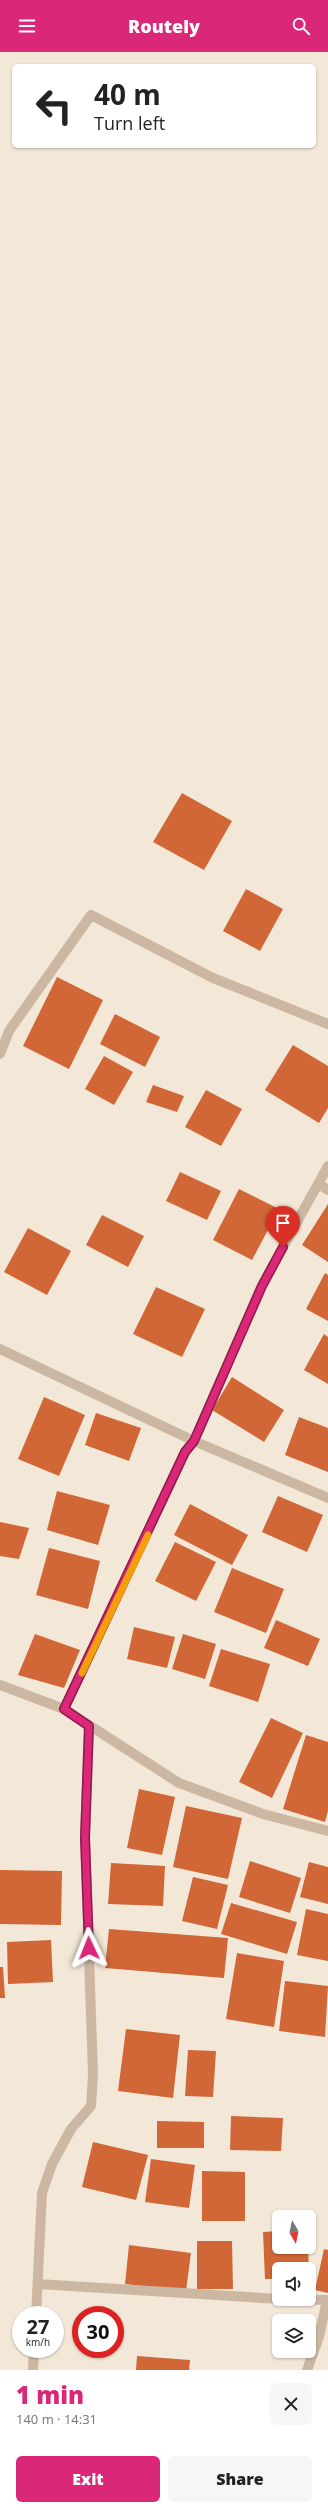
<!DOCTYPE html>
<html lang="en">
<head>
<meta charset="utf-8">
<style>
	:root { --surface:#fff; --page:#f6f6f6; --text:#222; --muted:#767676; --accent:#db2777 }
	body { margin:0; font-family:"Open Sans",sans-serif; background:var(--page); color:var(--text); height:100vh; display:flex; flex-direction:column; font-size:15px; white-space:nowrap }
	* { box-sizing:border-box; margin:0 }
	p { font-size:13px; color:var(--muted) }
	.icon { flex:none; width:22px; height:22px; fill:none; stroke:currentColor; stroke-width:2; stroke-linecap:round; stroke-linejoin:round }
	.map { position:relative; height:2318px; overflow:hidden }
	.details { display:flex; flex-direction:column; background:var(--surface); flex:1 }
	.details>* { flex:none }
	.banner { position:absolute; left:12px; top:12px; width:304px; height:84px; border-radius:6px; box-shadow:0 1px 3px #0004; background:#fff; color:var(--text); overflow:hidden }
	.needle { width:26px; rotate:171deg }
	.controls { position:absolute; left:272px; top:2158px; display:grid; gap:8px }
	.controls a { display:grid; place-items:center; width:44px; height:44px; border-radius:6px; background:var(--surface); box-shadow:0 1px 3px #0004; font-size:20px }
	.speed { position:absolute; left:12px; top:2254px; display:flex; gap:8px; font-size:20px; font-weight:700; text-align:center }
	.speed>* { display:grid; place-content:center; width:52px; height:52px; border-radius:50%; background:var(--surface); box-shadow:0 1px 3px #0004; line-height:1 }
	.speed small { font-size:10px; font-weight:400 }
	.speed .limit { border:6px solid #d22; background:#fff; color:#111 }
	.pin { position:absolute; display:grid; place-items:center; width:34px; height:34px; color:#fff; margin:-41px -17px; border-radius:50% 50% 50% 0; rotate:-45deg; box-shadow:0 0 4px #0007 }
	.pin .icon { rotate:45deg }
	.me { position:absolute; width:44px; margin:-22px; rotate:358deg; stroke-linejoin:round; filter:drop-shadow(0 0 3px #0008) }
	.turn { display:flex; align-items:center; gap:14px; height:84px; padding:0 16px; font-size:18px }
	.turn .icon { width:52px; height:52px; stroke-width:2.5 }
	.turn b { display:block; font-size:28px; line-height:34px }
	.round { display:grid; place-items:center; flex:none; width:42px; height:42px; border-radius:6px; background:var(--page) }
	.head { display:flex; align-items:center; justify-content:space-between; height:68px; padding:0 16px }
	h1 { font-size:24px; font-weight:800; line-height:30px; color:var(--accent) }
	.button { display:flex; gap:8px; margin-top:auto; padding:8px 16px }
	.button a { flex:1; height:46px; border-radius:6px; background:var(--accent); color:#fff; font-size:16px; font-weight:800; line-height:46px; text-align:center }
	.button a+a { background:var(--page); color:var(--text) }
	header { display:flex; justify-content:space-between; align-items:center; height:52px; padding:0 16px; background:var(--accent); color:#fff; font-size:18px; font-weight:800 }
	.map>svg:first-child { display:block }
	.building { fill:#d16636 }
	.lines { fill:none; stroke-linecap:round; stroke-linejoin:round }
	.minor { stroke:#ccb8a2; stroke-width:10 }
	.tertiary { stroke:#ccb8a2; stroke-width:10 }
	.route-casing { stroke:#8e194d; stroke-width:10 }
	.route { stroke:#db2777; stroke-width:7 }
	.slow { stroke:#f59e0b; stroke-width:7 }
</style>
</head>
<body>
<header><svg class="icon" aria-label="menu" viewBox="0 0 24 24"><path d="M4 6h16M4 12h16M4 18h16"/></svg>Routely<svg class="icon" aria-label="search" viewBox="0 0 24 24"><circle cx="10" cy="10" r="6"/><path d="M15 15l6 6"/></svg></header>
<div class="map">
<svg width="328" height="2318" viewBox="0 0 328 2318">
	<rect width="100%" height="100%" fill="#f3e8d7"/>
	<!-- building -->
	<path class="building" d="M182 741 232 769 204 818 153 790Z
		M246 837 283 857 260 899 223 879Z
		M57 925 103 948 69 1017 23 994Z
		M115 962 160 985 145 1015 100 992Z
		M293 993 328 1014V1056L319 1071 265 1038Z
		M104 1004 133 1020 114 1053 85 1037Z
		M153 1033 184 1044 177 1060 146 1050Z
		M206 1038 242 1057 221 1094 185 1075Z
		M180 1120 221 1139 207 1168 166 1149Z
		M239 1137 279 1157 252 1208 213 1188Z
		M328 1152V1210L302 1193Z
		M102 1163 144 1184 128 1215 86 1193Z
		M28 1176 71 1199 47 1243 4 1220Z
		M325 1221 328 1223V1269L306 1257Z
		M156 1235 205 1257 182 1305 133 1282Z
		M324 1282 328 1285V1332L304 1318Z
		M232 1325 284 1358 264 1390 212 1358Z
		M44 1345 85 1363 59 1424 18 1407Z
		M96 1361 141 1376 129 1409 85 1393Z
		M299 1365 328 1376V1420L285 1403Z
		M57 1439 110 1453 98 1493 47 1478Z
		M278 1444 323 1463 307 1500 262 1480Z
		M190 1452 248 1483 232 1513 174 1483Z
		M0 1470 29 1476 19 1507 0 1504Z
		M175 1490 216 1510 196 1549 155 1529Z
		M49 1496 100 1509 88 1557 36 1543Z
		M232 1516 284 1537 266 1581 214 1560Z
		M276 1568 320 1587 308 1614 264 1596Z
		M134 1575 175 1585 167 1616 127 1607Z
		M35 1582 80 1598 64 1636 18 1623Z
		M183 1582 216 1592 205 1627 172 1617Z
		M221 1597 270 1612 258 1650 209 1634Z
		M271 1666 303 1681 272 1746 239 1730Z
		M306 1683 328 1690V1759L325 1770 283 1757Z
		M139 1737 175 1745 162 1803 127 1796Z
		M186 1754 242 1766 228 1827 173 1815Z
		M250 1809 301 1826 290 1861 239 1845Z
		M309 1810 328 1815V1852L300 1845Z
		M111 1811 165 1814 163 1854 108 1852Z
		M0 1818 62 1819 61 1873 0 1872Z
		M193 1825 228 1833 217 1877 182 1869Z
		M231 1851 297 1870 287 1902 221 1882Z
		M306 1857 328 1862V1909L297 1903Z
		M109 1877 228 1886 224 1926 105 1916Z
		M51 1888 53 1930 8 1932 7 1890Z
		M237 1901 284 1909 274 1975 226 1967Z
		M0 1915H3L5 1946H0Z
		M285 1929 328 1934 325 1985 279 1979Z
		M126 1977 180 1983 173 2046 118 2039Z
		M188 1998 216 1999 213 2045 185 2044Z
		M231 2064 283 2066 281 2099 230 2098Z
		M157 2069 204 2070V2096H157Z
		M93 2090 148 2103 136 2148 82 2135Z
		M151 2107 195 2113 189 2156 145 2150Z
		M202 2119 245 2120V2169H202Z
		M279 2179V2195H308L309 2217H279V2227H265L263 2180Z
		M197 2189H232L233 2237H197Z
		M129 2193 191 2201 186 2239 125 2232Z
		M324 2197 328 2198V2241L315 2238Z
		M137 2304 190 2308 189 2318H136Z"/>
	<g class="lines">
		<!-- minor -->
		<path class="minor" d="M0 1002 9 979 91 863 213 926 328 972
			M319 1132 328 1138
			M0 1297 194 1389 328 1446
			M64 1657 185 1400 194 1389 262 1233 328 1114
			M38 2232 279 2247
			M281 2247 328 2248
			M36 2263 42 2141 52 2112 71 2077 91 2054 93 2022 85 1786 89 1674
			M33 2318 34 2297
			M307 2318 319 2285 327 2248"/>
		<!-- tertiary -->
		<path class="tertiary" d="M0 1633 64 1657 179 1731 263 1762 328 1779"/>
	</g>
	<g class="lines">
		<defs>
			<path id="route" d="M89 1896 85 1786 89 1674 64 1657 185 1400 194 1389 262 1234 283 1195"/>
		</defs>
		<!-- route casing -->
		<use href="#route" class="route-casing"/>
		<!-- route -->
		<use href="#route" class="route"/>
		<!-- slow -->
		<path class="slow" d="M82 1621 148 1483"/>
	</g>
</svg>
<div class="controls">
<a><svg class="needle" viewBox="-14 -14 28 28"><path d="M0-13l5 13h-10z" fill="#e53935"/><path d="M0 13l5-13h-10z" fill="#767676"/></svg></a>
<a><svg class="icon" aria-label="sound" viewBox="0 0 24 24"><path d="M4 9h4l5-4v14l-5-4H4zM17 9q2 3 0 6"/></svg></a>
<a><svg class="icon" aria-label="layers" viewBox="0 0 24 24"><path d="M12 4l9 5-9 5-9-5zM3 14l9 5 9-5"/></svg></a>
</div>
<div class="speed"><div>27<small>km/h</small></div><div class="limit">30</div></div>
<div class="pin" style="left:283px;top:1195px;background:#d93025"><svg class="icon" aria-label="arrive" viewBox="0 0 24 24"><path d="M6 21V4h12l-3 4 3 4H6"/></svg></div>
<svg class="me" style="left:89px;top:1896px" viewBox="-20 -20 40 40"><path d="M0-17L14 15 0 8-14 15z" fill="#db2777" stroke="#fff" stroke-width="4"/></svg>
<div class="banner">
<div class="turn"><svg class="icon" aria-label="left" viewBox="0 0 24 24"><path d="M17 20v-9H6M10 6l-5 5 5 5"/></svg><div><b>40 m</b>Turn left</div></div>
</div>
</div>
<section class="details">
<div class="head"><div><h1>1 min</h1><p>140 m · 14:31</p></div><a class="round"><svg class="icon" aria-label="close" viewBox="0 0 24 24"><path d="M6 6l12 12M18 6L6 18"/></svg></a></div>
<div class="button"><a>Exit</a><a>Share</a></div>
</section>
</body>
</html>
